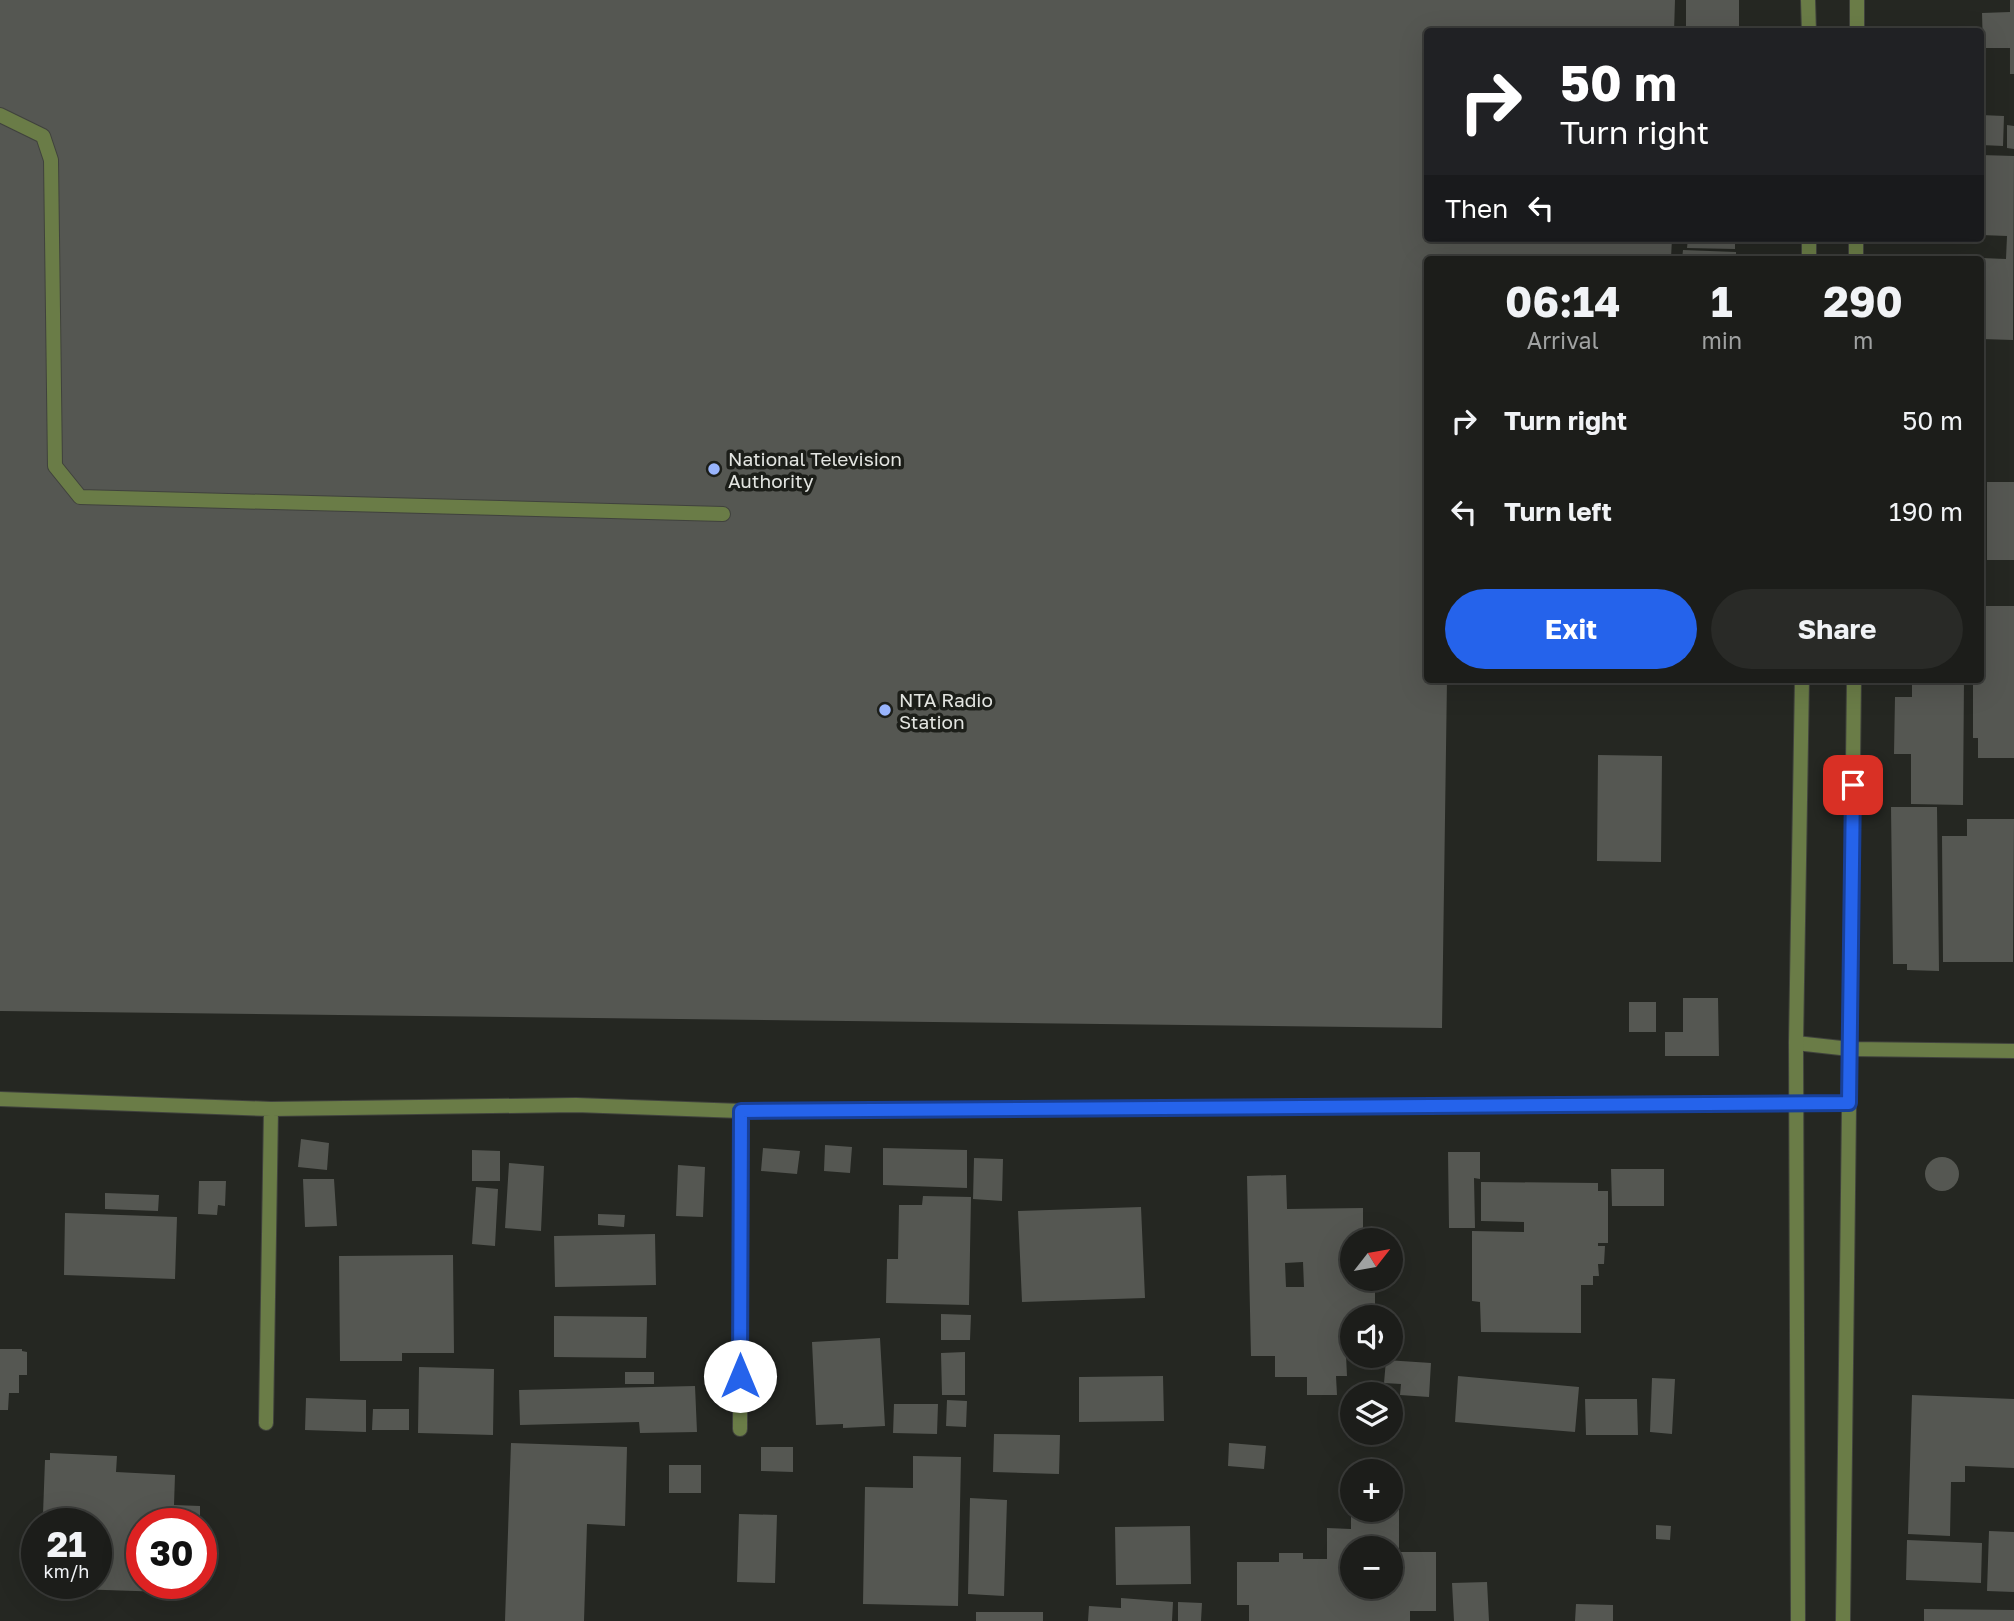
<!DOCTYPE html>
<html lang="en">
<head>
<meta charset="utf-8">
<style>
	:root { --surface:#1c1d1a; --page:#292a27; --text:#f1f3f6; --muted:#a0a2a2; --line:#3a3b39; --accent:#2563eb }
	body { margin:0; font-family:"Golos Text",sans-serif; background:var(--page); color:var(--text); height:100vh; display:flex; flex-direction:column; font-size:26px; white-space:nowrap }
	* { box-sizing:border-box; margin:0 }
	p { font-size:23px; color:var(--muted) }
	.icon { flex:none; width:38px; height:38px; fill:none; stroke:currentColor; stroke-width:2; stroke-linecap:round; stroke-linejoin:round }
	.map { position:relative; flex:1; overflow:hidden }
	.sheet { position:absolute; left:1424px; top:256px; width:560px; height:427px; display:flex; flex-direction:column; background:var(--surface); border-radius:7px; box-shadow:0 7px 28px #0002,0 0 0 2px var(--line) }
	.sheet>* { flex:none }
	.top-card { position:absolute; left:1424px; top:28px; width:560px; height:214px; border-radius:7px; box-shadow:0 7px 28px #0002,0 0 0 2px var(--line); background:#202124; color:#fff; overflow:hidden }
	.needle { width:46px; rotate:59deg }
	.controls { position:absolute; left:1340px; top:1228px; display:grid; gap:14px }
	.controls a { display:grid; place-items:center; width:63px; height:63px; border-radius:50%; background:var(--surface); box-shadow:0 7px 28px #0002,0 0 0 2px var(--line); font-size:35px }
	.speed { position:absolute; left:21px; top:1508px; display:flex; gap:14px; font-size:35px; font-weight:700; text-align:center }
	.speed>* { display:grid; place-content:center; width:91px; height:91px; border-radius:50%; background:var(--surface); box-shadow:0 7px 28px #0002,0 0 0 2px var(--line); line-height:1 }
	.speed small { font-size:18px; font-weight:400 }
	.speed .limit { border:10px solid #d22; background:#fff; color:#111 }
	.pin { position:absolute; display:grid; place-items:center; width:60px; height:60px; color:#fff; margin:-30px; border-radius:14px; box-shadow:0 4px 10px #0006 }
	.me { position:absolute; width:77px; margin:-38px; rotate:0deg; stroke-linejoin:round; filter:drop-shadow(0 0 5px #0008) }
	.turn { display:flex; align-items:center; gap:24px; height:147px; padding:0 21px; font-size:32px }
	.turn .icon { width:91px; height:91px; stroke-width:2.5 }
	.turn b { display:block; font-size:49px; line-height:60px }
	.then { display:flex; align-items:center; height:66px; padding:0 21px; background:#0003; gap:14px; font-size:26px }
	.eta { display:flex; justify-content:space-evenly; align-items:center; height:119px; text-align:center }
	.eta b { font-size:42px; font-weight:700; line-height:49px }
	.cta { display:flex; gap:14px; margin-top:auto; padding:14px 21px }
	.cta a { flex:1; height:80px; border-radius:42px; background:var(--accent); color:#fff; font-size:28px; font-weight:700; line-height:80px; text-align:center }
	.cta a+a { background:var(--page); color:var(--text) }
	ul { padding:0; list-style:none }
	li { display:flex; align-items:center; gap:21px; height:91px; padding:0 21px }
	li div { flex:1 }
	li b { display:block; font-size:26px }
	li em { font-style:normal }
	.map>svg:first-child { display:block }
	.building { fill:#555752; fill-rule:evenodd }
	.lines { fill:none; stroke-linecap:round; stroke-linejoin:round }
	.service-casing { stroke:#40423d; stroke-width:16 }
	.minor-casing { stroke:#40423d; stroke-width:16 }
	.tertiary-casing { stroke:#40423d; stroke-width:16 }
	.service { stroke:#6a7c47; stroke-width:14 }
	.minor { stroke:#6a7c47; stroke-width:14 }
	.tertiary { stroke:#6a7c47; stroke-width:14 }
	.route-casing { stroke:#184099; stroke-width:18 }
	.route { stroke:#2563eb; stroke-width:12 }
	.poi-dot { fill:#99b5fd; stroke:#1c1e19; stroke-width:2.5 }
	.labels { text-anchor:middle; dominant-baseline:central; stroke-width:7; stroke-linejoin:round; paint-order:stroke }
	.poi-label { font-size:19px; fill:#e3e5e1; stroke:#1c1e19; text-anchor:start }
</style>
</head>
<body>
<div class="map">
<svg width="2014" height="1621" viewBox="0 0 2014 1621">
	<rect width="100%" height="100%" fill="#252722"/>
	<!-- building -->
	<path class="building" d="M0 0H1675L1674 32H1428V238H1672L1671 259H1428V679H1447L1442 1028 0 1011Z
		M1686 0H1739V32H1686Z
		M2010 0H2014V74H2010V48H1983L1982 13 2010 12Z
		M1981 115 2004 116 2003 146 1981 145Z
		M2007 125 2014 126V149L2007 148Z
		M1981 155 2014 156 2013 340 1981 339V258L2006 259 2007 236 1981 235Z
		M1688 238H1735V249L1687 248Z
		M1683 250 1736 252V259H1682Z
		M1987 482H2014V560H1987Z
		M1981 606H2014V758H1978V738H1973V679H1981Z
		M1912 679H1964L1963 805 1911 804V754H1894L1895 697H1912Z
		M1598 755 1662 756 1661 862 1597 861Z
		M1891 807H1937L1939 971 1907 970V964H1893Z
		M1967 819H2014L2013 962H1943L1942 836H1967Z
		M1683 998H1718L1719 1056H1665V1032H1683Z
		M1629 1002H1656V1032H1629Z
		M301 1139 329 1143 327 1170 298 1167Z
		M825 1145 852 1147 850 1173 824 1171Z
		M763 1148 800 1151 797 1174 761 1171Z
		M883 1148 967 1150V1188L883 1185Z
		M472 1150 500 1151V1181H472Z
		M1448 1152H1480V1179L1474 1178 1475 1228H1449Z
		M1925 1174a17 17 0 1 1 34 0a17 17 0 1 1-34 0Z
		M974 1158 1003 1159 1002 1201 973 1199Z
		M509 1163 544 1166 541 1231 505 1228Z
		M678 1165 705 1167 703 1217 676 1216Z
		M1611 1169H1664V1206H1612Z
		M1286 1175 1287 1209 1363 1208V1241H1353V1279H1364V1285H1375V1310H1365V1318H1353V1355H1346L1347 1376H1336L1337 1395H1307V1377H1275V1356H1251L1247 1176ZM1303 1262 1304 1287H1286L1285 1263Z
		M303 1179H334L337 1226 305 1227Z
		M199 1181H226L225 1206 218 1205 217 1215 198 1214Z
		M1481 1182 1598 1183V1191H1608V1243H1598V1246H1605L1604 1264H1598L1599 1276H1593V1285H1581V1333L1481 1332 1480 1302 1472 1301V1231L1524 1232V1222L1481 1221Z
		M476 1187 498 1189 495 1246 472 1244Z
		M105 1193 159 1195 158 1211 105 1209Z
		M923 1196 971 1197 969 1305 886 1303 887 1259H898L899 1205H922Z
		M1141 1207 1145 1298 1022 1302 1018 1211Z
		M65 1213 177 1217 175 1279 64 1275Z
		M598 1214 625 1215 624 1227 598 1225Z
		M655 1234 656 1285 555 1287 554 1236Z
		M453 1255 454 1353H402V1361H340L339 1256Z
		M941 1314 971 1315 970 1340H941Z
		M554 1316 647 1317 646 1358 554 1357Z
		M880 1338 885 1426 843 1428V1424L816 1425 812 1342Z
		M0 1349H22V1351L27 1352V1375H19V1393H9L8 1410H0Z
		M965 1352V1395H942L941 1353Z
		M1386 1360 1431 1363 1429 1397 1400 1395 1401 1384 1384 1383Z
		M419 1367 494 1369 493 1435 418 1433Z
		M625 1372H654V1384H625Z
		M1163 1376 1164 1421 1079 1422V1377Z
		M1458 1376 1579 1387 1575 1432 1455 1422Z
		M1652 1378 1675 1379 1672 1434 1650 1432Z
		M695 1386 697 1432 640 1433 639 1422 520 1425 519 1390Z
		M1912 1395 2014 1399V1468L1965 1466V1482H1951L1950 1536 1908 1534Z
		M306 1398 366 1400V1432L305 1430Z
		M1585 1399H1637L1638 1435H1586Z
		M947 1400 967 1401 966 1427 946 1426Z
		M894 1404H938L937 1434 893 1433Z
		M373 1409H409V1430H372Z
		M994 1434 1060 1435 1059 1474 993 1472Z
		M511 1443 627 1447 625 1526 587 1524 584 1621H505Z
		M1229 1443 1266 1446 1264 1469 1228 1466Z
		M761 1447H793V1472L761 1471Z
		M50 1453 117 1456 116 1472 175 1475 174 1505 200 1506V1524H142V1584H167L166 1592 44 1588V1584H96V1524H77V1515L43 1514 45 1460H50Z
		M913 1456 961 1457 958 1606 863 1604 865 1487 913 1488Z
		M669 1465H701V1493H669Z
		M970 1498 1007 1500 1004 1596 968 1594Z
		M1391 1506H1399V1552H1436V1611H1410V1621H1249V1605H1237V1562H1279V1553H1303V1559H1327V1528L1351 1529V1510H1391ZM1353 1549H1391V1587H1353Z
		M739 1514 777 1515 775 1583 737 1582Z
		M1656 1525 1671 1526 1670 1540 1656 1539Z
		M1190 1526 1191 1584 1116 1585 1115 1527Z
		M1989 1531 2014 1532V1592L1987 1591Z
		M1907 1540 1982 1543 1981 1583 1906 1580Z
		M1487 1582 1489 1621H1454L1452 1583Z
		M1121 1598 1173 1602 1172 1621H1088L1089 1606 1121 1608Z
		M1178 1602 1202 1603 1201 1621H1178Z
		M1576 1604 1613 1605V1621H1575Z
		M1924 1609 2014 1610V1621H1924Z
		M976 1612H1043V1621H976Z"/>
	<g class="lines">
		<defs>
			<path id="service" d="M0 115 43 136 51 160 55 466 80 497 723 514"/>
			<path id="minor" d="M1796 1043 1850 1049 2014 1051
				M0 1099 271 1109 576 1105 741 1111 1849 1103
				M266 1423 271 1109
				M740 1429 741 1111"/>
			<path id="tertiary" d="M1808 0 1809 32
				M1857 32V0
				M1809 259V238
				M1856 259V238
				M1798 1621 1796 1043 1802 679
				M1843 1621 1854 679"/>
		</defs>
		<!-- service casing -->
		<use href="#service" class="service-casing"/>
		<!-- minor casing -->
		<use href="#minor" class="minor-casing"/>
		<!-- tertiary casing -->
		<use href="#tertiary" class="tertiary-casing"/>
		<!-- service -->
		<use href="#service" class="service"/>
		<!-- minor -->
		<use href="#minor" class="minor"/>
		<!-- tertiary -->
		<use href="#tertiary" class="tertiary"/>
	</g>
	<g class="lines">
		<defs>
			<path id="route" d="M740 1376 741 1111 1849 1103 1853 785"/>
		</defs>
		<!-- route casing -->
		<use href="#route" class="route-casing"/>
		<!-- route -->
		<use href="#route" class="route"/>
	</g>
	<!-- markers -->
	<g class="poi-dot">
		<circle cx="714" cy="469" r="7"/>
		<circle cx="885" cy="710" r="7"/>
	</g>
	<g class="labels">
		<!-- poi labels -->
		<g class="poi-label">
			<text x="728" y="458">National Television<tspan x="728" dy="22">Authority</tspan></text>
			<text x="899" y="699">NTA Radio<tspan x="899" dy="22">Station</tspan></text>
		</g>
	</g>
</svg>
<div class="controls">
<a><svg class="needle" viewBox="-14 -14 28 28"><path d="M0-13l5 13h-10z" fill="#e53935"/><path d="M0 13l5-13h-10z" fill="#a0a2a2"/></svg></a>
<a><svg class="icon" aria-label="sound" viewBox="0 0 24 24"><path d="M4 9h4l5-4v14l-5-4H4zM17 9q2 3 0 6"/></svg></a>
<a><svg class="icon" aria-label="layers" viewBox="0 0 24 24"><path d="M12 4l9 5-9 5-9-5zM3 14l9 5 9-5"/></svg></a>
<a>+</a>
<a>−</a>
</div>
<div class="speed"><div>21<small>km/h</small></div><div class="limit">30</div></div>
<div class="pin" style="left:1853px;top:785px;background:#d93025"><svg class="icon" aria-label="arrive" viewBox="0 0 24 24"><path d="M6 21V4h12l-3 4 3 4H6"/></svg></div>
<svg class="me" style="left:740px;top:1376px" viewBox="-20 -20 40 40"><circle r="19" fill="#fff"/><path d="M0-13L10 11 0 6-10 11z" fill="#2563eb"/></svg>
<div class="top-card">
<div class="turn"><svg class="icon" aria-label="right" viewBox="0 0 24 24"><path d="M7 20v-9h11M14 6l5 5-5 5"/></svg><div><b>50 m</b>Turn right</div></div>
<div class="then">Then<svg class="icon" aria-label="left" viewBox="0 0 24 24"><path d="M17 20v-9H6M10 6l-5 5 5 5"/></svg></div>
</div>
<section class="sheet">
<div class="eta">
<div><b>06:14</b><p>Arrival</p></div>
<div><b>1</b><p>min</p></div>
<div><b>290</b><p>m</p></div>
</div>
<ul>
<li><svg class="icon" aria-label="right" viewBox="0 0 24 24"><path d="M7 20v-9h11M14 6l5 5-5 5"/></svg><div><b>Turn right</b></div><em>50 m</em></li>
<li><svg class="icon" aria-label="left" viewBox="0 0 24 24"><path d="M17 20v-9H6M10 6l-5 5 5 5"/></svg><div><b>Turn left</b></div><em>190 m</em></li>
</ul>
<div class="cta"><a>Exit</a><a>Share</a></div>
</section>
</div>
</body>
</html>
